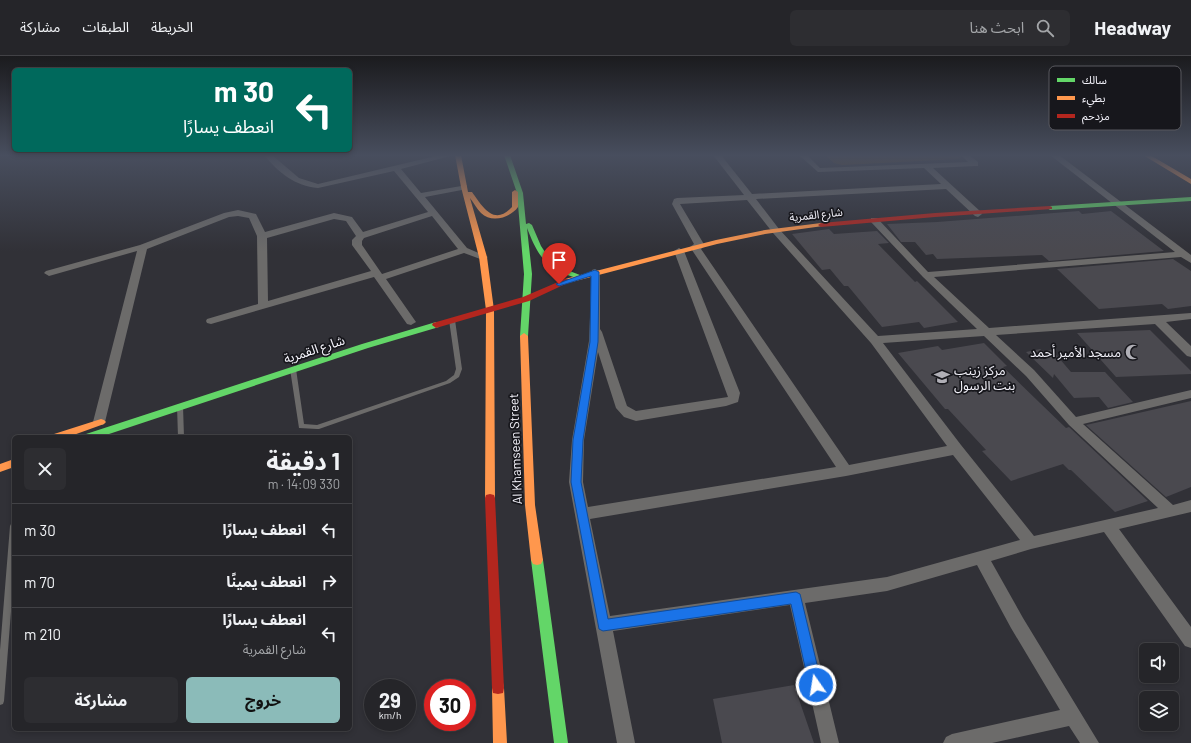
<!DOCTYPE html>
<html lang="ar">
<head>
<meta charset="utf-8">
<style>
	:root { --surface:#252529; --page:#2d2d31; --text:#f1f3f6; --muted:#a3a5a8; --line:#424246; --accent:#8bbbb9 }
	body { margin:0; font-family:Barlow,"Noto Sans Arabic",sans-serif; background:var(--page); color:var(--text); direction:rtl; height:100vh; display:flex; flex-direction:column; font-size:15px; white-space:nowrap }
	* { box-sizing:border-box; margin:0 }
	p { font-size:13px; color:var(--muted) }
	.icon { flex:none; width:22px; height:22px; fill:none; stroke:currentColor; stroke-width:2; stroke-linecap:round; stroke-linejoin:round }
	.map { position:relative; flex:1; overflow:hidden; direction:ltr }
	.panel { position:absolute; left:12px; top:379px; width:340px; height:296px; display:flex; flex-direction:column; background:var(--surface); border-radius:6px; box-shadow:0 2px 6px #0003,0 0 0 1px var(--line); direction:rtl }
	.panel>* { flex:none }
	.guide { position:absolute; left:12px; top:12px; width:340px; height:84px; border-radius:6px; box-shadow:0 2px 6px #0003,0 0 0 1px var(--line); direction:rtl; background:#00695c; color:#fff; overflow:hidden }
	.controls { position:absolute; left:1139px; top:587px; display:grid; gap:8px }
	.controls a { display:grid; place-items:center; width:40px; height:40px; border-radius:6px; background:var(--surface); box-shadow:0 2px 6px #0003,0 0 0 1px var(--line); font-size:20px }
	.speed { position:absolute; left:364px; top:623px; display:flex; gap:8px; font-size:20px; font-weight:700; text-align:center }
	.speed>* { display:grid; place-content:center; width:52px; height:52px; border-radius:50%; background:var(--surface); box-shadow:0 2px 6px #0003,0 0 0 1px var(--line); line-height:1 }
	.speed small { font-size:10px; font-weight:400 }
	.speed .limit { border:6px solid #d22; background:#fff; color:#111 }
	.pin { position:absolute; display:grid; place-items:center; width:34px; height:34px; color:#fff; margin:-41px -17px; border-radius:50% 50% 50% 0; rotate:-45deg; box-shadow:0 0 4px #0007 }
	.pin .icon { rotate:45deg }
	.me { position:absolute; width:44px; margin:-22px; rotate:347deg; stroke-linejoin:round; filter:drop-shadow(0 0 3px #0008) }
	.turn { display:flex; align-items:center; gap:14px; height:84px; padding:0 12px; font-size:18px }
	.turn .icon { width:52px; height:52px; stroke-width:2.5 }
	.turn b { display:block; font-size:28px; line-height:34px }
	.round { display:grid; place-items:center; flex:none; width:42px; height:42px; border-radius:6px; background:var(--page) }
	.overview { display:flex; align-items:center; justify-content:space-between; height:68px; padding:0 12px }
	h1 { font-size:24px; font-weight:700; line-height:30px }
	.button { display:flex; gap:8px; margin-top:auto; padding:8px 12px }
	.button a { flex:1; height:46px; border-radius:6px; background:var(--accent); color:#111; font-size:16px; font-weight:700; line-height:46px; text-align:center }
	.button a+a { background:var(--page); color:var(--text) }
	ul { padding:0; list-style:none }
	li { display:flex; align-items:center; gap:12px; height:52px; padding:0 12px; border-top:1px solid var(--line) }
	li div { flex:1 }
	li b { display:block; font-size:15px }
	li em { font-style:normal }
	header { display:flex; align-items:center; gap:24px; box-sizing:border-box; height:56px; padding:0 20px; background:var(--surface); border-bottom:1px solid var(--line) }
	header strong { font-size:19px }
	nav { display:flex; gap:22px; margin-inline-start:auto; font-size:14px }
	.search { width:280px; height:36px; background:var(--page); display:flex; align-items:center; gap:10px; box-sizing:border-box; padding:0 14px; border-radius:6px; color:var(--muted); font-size:15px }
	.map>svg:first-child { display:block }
	.green { fill:#614622 }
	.building { fill:#4a494f }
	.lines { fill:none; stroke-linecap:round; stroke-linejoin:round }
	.lane { fill:#6c6b6a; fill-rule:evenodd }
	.street { fill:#6c6b6a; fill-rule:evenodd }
	.fast { fill:#63d668; fill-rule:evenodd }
	.slow { fill:#ff974d; fill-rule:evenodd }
	.jam { fill:#b3261e; fill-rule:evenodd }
	.route { fill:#1a73e8; stroke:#114b97 }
	.labels { text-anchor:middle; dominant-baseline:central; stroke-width:3.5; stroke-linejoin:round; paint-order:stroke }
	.far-street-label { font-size:11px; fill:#f4f3fb; stroke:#17171c }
	.street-label { font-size:13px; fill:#f4f3fb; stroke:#17171c }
	.poi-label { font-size:13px; fill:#f4f3fb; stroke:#17171c; text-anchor:end }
	.key { fill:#17171c; stroke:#59595f; stroke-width:1 }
	.key-label { font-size:11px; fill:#f4f3fb }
</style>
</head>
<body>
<header>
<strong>Headway</strong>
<div class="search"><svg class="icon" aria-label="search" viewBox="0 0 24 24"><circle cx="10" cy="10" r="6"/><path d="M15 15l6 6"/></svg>ابحث هنا</div>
<nav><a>الخريطة</a><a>الطبقات</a><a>مشاركة</a></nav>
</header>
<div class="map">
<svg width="1191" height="687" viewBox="0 0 1191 687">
	<rect width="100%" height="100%" fill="#313137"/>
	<!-- green -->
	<path class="green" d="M825 99H959L961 101 959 103 842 109 834 107Z"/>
	<!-- building -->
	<path class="building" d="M1079 155 1082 158 1111 155 1164 195 1049 205 1042 199 937 203 933 198 926 199 915 186H901L887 168 937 166Z
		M829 173 834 178 877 175 889 187 878 188 915 226 917 225 958 266 924 272 919 266 882 271 848 230H844L830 213 822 214 792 178Z
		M1173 203 1191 215V250L1168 253 1162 248 1099 253 1057 213Z
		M1150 274 1191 315V318L1116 321 1077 277Z
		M984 287 1007 310 1003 311 1040 347 1066 372 1069 371 1148 445 1115 456 1071 414H1069L1063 408 1011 425 982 395 986 394 948 353H945L898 297 938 290 942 294Z
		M1040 293 1043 295 1052 294 1071 316H1105L1133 346 1108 352 1099 341 1074 342 1054 318 1053 322 1026 296Z
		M1191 345V431L1166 441 1086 369Z
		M794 629 814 687H722L713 643Z"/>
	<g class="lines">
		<!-- lane -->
		<path class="lane" d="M452 262 455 264 462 313 459 321 450 327 319 373H317L299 372 290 313 291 312H295L296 313 304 368 317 369 446 325 454 319 456 313 449 264Z
			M178 348H182L183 350 184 381H178L177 350Z
			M14 467V517L4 645 3 648 0 649V594L10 470 11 468Z"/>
		<!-- street -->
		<path class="street" d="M264 99H272L299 122 318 128 440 99H454L401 113 421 137 467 129V133L425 141 467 192 488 201 483 204 464 197 386 223 416 266 411 269 407 268 374 221 211 268 207 267 206 265 207 263 258 248 257 180 249 162 238 160 229 161 147 193 105 366 103 369H95L93 366 137 195 49 220 44 217 46 215 140 189 224 157 238 154 256 158 265 176 334 157 352 161 363 176 428 156 394 115 318 132C295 130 279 117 264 99ZM432 160 458 193 382 218 362 189V185L364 182ZM334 163 346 165 356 180 352 184V189L371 215 268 245 267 182Z
			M713 99H721L752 138 941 128 924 112 818 116 799 99H807L820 112 968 106 961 99H969L978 106V110H975L933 112 981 156 982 158 978 161 975 160 946 133 756 143 779 173 878 280 977 273 923 221 871 166V162H877L928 216 1175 196 1050 99H1059L1191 199V207L1181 201 934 221 989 272 1191 257V263L1166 266 1191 290V301L1187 300 1155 268 996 279 1034 314 1076 361 1191 334V342L1083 368 1173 449 1191 444V456L1119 473 1191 571V592L1185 590 1104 476 1031 493 991 505 1023 562 1099 687H1080L1069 670 992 687H943L946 681 952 678 1060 654 1011 572 977 509 887 535 805 547 839 687H821L790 549 613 575 635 687H617L569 426 572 384 589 285 592 214 595 213 600 216V273L602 276 627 350 636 355 728 341 674 195 679 192 684 195 740 337 738 346 726 350 636 365 624 361 616 352 598 296 584 384 583 426 588 451 836 411 690 191 694 188 672 148 674 143 677 142 744 139ZM747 144 773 177 871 287 947 390 849 409 701 193 705 190 680 148ZM984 280 1026 320 1069 369 1158 452 1034 480 961 389 883 287ZM953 399 1020 484 887 521 610 560 590 463 846 420Z"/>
		<!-- fast -->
		<path class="fast" d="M504 99H510L523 137 526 168 529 167 532 169 541 190 549 202 562 212 585 221 581 223C548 215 539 203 527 172L532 218 528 280 524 283 520 280 524 218 517 137Z
			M1191 141V145L1050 154 1047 152 1050 150Z
			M436 266 440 269 439 271 368 292 100 381H84L86 378 362 288Z
			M537 499 541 500 543 504 568 687H554L531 504 533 500Z"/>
		<!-- slow -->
		<path class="slow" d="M455 99H461L468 136H472C482 150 494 171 512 151V136L515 134 518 136V151C511 161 492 168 481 157 477 153 474 147 470 142L487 201 494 254 495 442 494 445 490 446 486 445 485 442 486 254 479 201 461 131Z
			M1143 99H1150L1191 123V128Z
			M821 167 823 168V170L765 178 717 188 568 227 564 225 565 223 716 184 765 174Z
			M524 277 528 280 535 449 543 504 541 508 537 509 533 508 531 504 525 449 520 280Z
			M101 363 104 364 106 366 104 368 68 381H52L54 378Z
			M14 403V411L0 416V408Z
			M498 626 503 627 504 632 507 687H493L492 632 493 627Z"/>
		<!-- jam -->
		<path class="jam" d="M1050 150 1052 151V153L935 161 821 171 818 169 821 167 935 157Z
			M565 223H568L572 225 529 245 436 272 432 269 433 267 523 241Z
			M490 438 494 439 495 442 504 632 503 637 498 638 493 637 492 632 485 442 486 439Z"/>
	</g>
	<!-- sky -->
	<linearGradient id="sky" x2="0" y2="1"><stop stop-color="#1b1b1e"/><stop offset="0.51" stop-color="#484e5e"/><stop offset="1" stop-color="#484e5e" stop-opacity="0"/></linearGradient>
	<rect width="1191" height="195" fill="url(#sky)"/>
	<!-- route -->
	<path class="route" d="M595 214 599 216 598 286 583 384 581 426 608 563 796 536 800 538 801 542 822 629 820 633 816 635 811 633 809 629 791 548 603 575 599 573 571 426 573 384 590 286 591 220 559 230 556 228Z"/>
	<!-- icons -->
	<defs>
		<symbol id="mosque-bare" viewBox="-9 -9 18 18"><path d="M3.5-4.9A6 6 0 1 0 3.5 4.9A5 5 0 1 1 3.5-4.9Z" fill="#b0afb6" stroke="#17171c" stroke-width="2.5" paint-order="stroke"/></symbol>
		<symbol id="school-bare" viewBox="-9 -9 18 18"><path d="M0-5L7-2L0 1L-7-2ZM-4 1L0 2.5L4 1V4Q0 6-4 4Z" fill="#b0afb6" stroke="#17171c" stroke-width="2.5" paint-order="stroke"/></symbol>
	</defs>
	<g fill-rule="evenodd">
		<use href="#mosque-bare" x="1122" y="285" width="22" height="22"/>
		<use href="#school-bare" x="931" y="310" width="22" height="22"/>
	</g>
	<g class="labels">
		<!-- far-street labels -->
		<g class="far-street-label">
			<text transform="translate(816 158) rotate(-6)">شارع القمرية</text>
		</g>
		<!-- street labels -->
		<g class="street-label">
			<text transform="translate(314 293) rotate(-18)">شارع القمرية</text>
			<text transform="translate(515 393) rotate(-92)">Al Khamseen Street</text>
		</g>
		<!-- poi labels -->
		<g class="poi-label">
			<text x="1121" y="296">مسجد الأمير أحمد</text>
			<text x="954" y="314" text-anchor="start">مركز زينب<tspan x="954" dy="15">بنت الرسول</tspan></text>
		</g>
	</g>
	<!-- legend -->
	<rect x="1049" y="10" width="132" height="64" rx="6" class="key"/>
	<rect x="1057" y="22" width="18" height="4" fill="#63d668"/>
	<rect x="1057" y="40" width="18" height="4" fill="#ff974d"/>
	<rect x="1057" y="58" width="18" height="4" fill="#b3261e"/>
	<g class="key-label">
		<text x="1082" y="28">سالك</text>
		<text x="1082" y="46">بطيء</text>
		<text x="1082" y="64">مزدحم</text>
	</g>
</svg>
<div class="controls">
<a><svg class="icon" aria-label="sound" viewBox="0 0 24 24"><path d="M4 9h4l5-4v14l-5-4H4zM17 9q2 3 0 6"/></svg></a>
<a><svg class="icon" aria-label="layers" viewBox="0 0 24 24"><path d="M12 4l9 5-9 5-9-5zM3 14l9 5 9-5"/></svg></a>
</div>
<div class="speed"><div>29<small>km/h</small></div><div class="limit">30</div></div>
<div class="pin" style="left:559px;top:228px;background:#d93025"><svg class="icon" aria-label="arrive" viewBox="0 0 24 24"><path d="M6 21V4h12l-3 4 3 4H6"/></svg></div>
<svg class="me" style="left:816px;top:629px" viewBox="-20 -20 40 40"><circle r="17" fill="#1a73e8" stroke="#fff" stroke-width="3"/><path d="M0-11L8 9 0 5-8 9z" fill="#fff"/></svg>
<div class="guide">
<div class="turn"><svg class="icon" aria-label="left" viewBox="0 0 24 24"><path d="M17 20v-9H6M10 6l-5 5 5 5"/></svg><div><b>30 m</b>انعطف يسارًا</div></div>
</div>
<section class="panel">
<div class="overview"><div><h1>1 دقيقة</h1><p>330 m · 14:09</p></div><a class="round"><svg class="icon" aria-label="close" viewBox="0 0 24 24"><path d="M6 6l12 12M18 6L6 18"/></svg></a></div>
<ul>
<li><svg class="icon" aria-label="left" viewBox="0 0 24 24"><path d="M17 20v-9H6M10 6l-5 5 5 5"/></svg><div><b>انعطف يسارًا</b></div><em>30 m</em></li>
<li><svg class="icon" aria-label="right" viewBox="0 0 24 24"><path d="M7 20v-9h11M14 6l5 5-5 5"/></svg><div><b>انعطف يمينًا</b></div><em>70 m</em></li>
<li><svg class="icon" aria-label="left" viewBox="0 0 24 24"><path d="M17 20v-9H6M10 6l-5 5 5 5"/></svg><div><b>انعطف يسارًا</b><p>شارع القمرية</p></div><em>210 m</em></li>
</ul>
<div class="button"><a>خروج</a><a>مشاركة</a></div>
</section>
</div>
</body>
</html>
